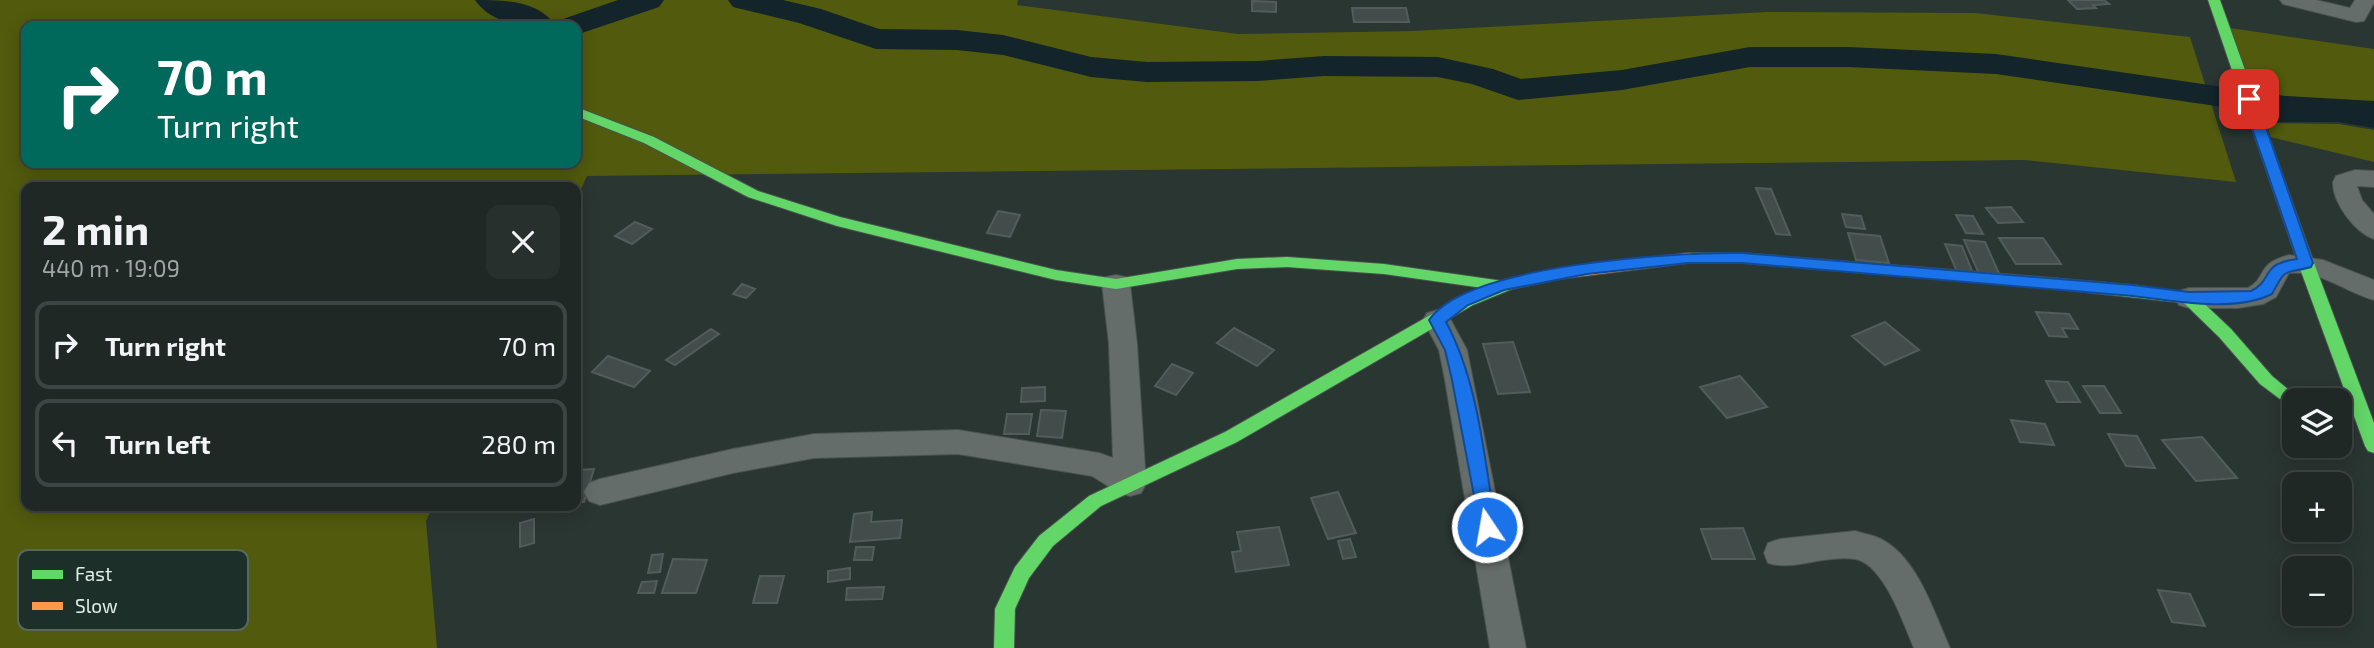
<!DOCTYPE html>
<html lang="en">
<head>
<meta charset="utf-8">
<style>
	:root { --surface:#202826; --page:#28302e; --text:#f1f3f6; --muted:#a2a6a7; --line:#3d4443 }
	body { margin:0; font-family:"Exo 2",sans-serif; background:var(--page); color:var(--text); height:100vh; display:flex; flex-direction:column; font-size:26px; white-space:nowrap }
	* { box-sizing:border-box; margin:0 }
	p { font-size:23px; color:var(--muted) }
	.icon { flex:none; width:38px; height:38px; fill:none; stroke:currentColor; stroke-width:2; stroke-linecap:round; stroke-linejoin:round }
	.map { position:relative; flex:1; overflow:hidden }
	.details { position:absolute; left:21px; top:182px; width:560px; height:329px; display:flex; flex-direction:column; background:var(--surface); border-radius:14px; box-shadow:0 4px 18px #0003,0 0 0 2px var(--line) }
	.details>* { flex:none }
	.guide { position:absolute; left:21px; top:21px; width:560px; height:147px; border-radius:14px; box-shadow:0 4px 18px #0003,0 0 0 2px var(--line); background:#00695c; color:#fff; overflow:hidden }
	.controls { position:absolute; left:2282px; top:388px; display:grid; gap:14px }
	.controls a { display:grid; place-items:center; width:70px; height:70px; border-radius:14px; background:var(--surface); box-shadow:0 4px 18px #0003,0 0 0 2px var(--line); font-size:35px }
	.pin { position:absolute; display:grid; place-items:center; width:60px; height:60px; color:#fff; margin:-30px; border-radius:14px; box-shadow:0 4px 10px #0006 }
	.me { position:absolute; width:77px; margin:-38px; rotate:348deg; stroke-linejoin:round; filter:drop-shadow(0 0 5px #0008) }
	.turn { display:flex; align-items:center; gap:24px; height:147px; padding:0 21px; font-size:32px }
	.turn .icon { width:91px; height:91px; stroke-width:2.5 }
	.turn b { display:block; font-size:49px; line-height:60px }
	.round { display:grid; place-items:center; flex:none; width:74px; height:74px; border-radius:14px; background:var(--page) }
	.summary { display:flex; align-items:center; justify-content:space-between; height:119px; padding:0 21px }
	h1 { font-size:42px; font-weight:700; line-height:52px }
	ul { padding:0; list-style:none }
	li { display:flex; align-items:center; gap:21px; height:88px; margin:0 14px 10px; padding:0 7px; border:4px solid var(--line); border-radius:14px }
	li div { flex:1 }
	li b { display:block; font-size:26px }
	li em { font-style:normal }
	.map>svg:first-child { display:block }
	.green { fill:#515a0d; fill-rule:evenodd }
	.water { fill:#13242a }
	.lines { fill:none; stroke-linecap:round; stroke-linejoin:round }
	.river { fill:#13242a; fill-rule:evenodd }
	.building { fill:#424c4a; stroke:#525c5b; stroke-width:2 }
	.street-casing { stroke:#49534f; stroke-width:2 }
	.fast-casing { stroke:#49534f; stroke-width:2 }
	.slow-casing { stroke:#49534f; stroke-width:2 }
	.street { fill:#656d6a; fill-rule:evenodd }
	.fast { fill:#63d668; fill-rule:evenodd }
	.slow { fill:#ff974d; fill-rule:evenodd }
	.route { fill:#1a73e8; stroke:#114b97; stroke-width:2 }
	.key { fill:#1c2f29; stroke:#576863; stroke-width:2 }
	.key-label { font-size:19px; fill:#e2ede9 }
</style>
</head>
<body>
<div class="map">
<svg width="2374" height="648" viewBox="0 0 2374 648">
	<rect width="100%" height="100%" fill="#2a3632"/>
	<!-- green -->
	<path class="green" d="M0 0H1018L1017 5 1238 34 1412 31 1767 12 1975 13 2190 37 2236 182 2025 160 587 176 576 200V187H26V506H433L426 521 437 648H0ZM26 26H576V163H26Z
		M2230 28 2374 49V102L2255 95Z
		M2266 123 2339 124 2374 130V162L2271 137Z"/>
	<!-- water -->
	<path class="water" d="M2256 97 2374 105V128L2338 122H2266Z"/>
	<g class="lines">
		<!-- river -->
		<path class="river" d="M475 0C503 0 538 0 556 26 528 27 493 26 475 0Z
			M618 0H664L659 7 576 35V26H558L563 19Z
			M728 0H783L821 9 879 29 957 30 1003 35 1091 57 1147 62 1258 61 1324 56 1438 57 1493 69 1521 79 1622 70 1750 47H1848L1996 54 2285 96 2374 101V123L2285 116 1996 74 1848 67H1750L1622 90 1518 100 1472 84 1438 77 1324 76 1258 81 1147 82 1091 77 1003 55 957 50 876 49 799 23 733 7Z"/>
	</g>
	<!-- building -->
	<path class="building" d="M2068 0H2104L2109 4 2093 5 2096 8 2077 9Z
		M1252 1 1276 2V12L1252 11Z
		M1352 8H1406L1409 22H1354Z
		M1756 188 1771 189 1790 235 1776 234Z
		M2011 207 2023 222 1998 223 1986 208Z
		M998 211 1020 215 1010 237 987 233Z
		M1842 214 1861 216 1865 229 1846 227Z
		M1956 215 1973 216 1983 234 1966 233Z
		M635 222 652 229 632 244 615 236Z
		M1848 233 1880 236 1889 263 1856 260Z
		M1999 238H2043L2061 264H2016Z
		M1964 240 1985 242 2001 278 1980 276Z
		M1945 244 1962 246 1974 276 1958 274Z
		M742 284 755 289 746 298 733 294Z
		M2036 312 2069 314 2078 329 2062 328 2067 337 2049 336Z
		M1885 322 1919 350 1885 365 1852 336Z
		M1234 328 1274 350 1257 366 1217 343Z
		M711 329 719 334 675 365 666 360Z
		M1513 342 1530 392 1498 394 1483 344Z
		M608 356 650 371 634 387 592 372Z
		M1172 364 1193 373 1176 395 1155 386Z
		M1740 376 1767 407 1727 418 1700 387Z
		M2046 381 2068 382 2080 402H2057Z
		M2083 386H2104L2121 413H2100Z
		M1045 387V401L1021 402 1022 388Z
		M1041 410 1066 411 1062 438 1037 436Z
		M1007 414H1032L1029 434H1004Z
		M2011 420 2045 424 2054 445 2020 442Z
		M2108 434 2137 436 2155 468 2126 466Z
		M2202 437 2237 478 2196 481 2162 440Z
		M594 469 584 502H576V470Z
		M1338 492 1356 533 1328 539 1311 498Z
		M872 512 871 522 902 520 900 538 850 542 854 514Z
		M534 519V543L520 547V523Z
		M1279 527 1289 565 1236 572 1232 552 1241 551 1237 532Z
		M1743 528 1755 559H1712L1701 529Z
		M1350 539 1356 557 1343 559 1338 541Z
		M856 547H874L872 560H854Z
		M663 554 660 572 648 573 652 555Z
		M673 559 707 560 696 593H662Z
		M850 568V579L828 582V571Z
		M760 576H784L777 603H753Z
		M657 581 654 593H638L642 582Z
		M884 587 882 599 846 600 847 588Z
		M2158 590 2190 594 2205 626 2172 622Z"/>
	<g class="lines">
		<defs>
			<path id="street" d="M2280 0H2316L2350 8 2355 0H2374V3L2364 21 2356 22 2283 4Z
				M2355 170 2374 171V187L2357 186 2362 200 2374 214V239C2355 233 2332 202 2333 182L2336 176Z
				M2289 255 2323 260 2374 280V300C2345 292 2321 270 2289 273L2276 297 2263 304 2238 308H2189L2179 305 2175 298 2179 291 2189 288H2248C2268 277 2255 264 2289 255Z
				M1116 275 1126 277 1130 284 1137 344 1146 484 1141 493 1130 496 1119 493 1092 476 958 454 814 458 733 473 600 505 589 501 584 492 589 483 600 479 733 449 814 434 958 430 1099 453 1113 458 1109 344 1102 284 1106 277Z
				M1437 310 1447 313 1467 350 1526 648H1490L1445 380 1439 350 1423 320 1427 313Z
				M1855 531C1864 534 1873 535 1881 539 1918 558 1934 613 1950 648H1914C1904 625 1884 564 1855 559 1843 557 1829 559 1817 561 1800 564 1785 568 1768 563L1764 553 1768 543 1780 539Z"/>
			<path id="fast" d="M2208 0H2220L2314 263 2374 423V453L2368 451 2365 446 2298 263Z
				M576 107 654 137 758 191 840 217 1056 270 1116 279 1237 259 1287 257 1384 264 1503 281 1560 269 1568 274 1560 279 1512 289 1473 305 1237 442 1101 506 1053 546 1029 578 1015 609 1014 648H994L995 609 1015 567 1039 536 1089 496 1225 432 1462 297 1483 288 1384 274 1287 267 1237 269 1116 289 1056 280 837 226 748 197 644 143 576 116Z
				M2016 275 2133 285 2194 294 2231 329 2272 376 2302 401H2294V407L2288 405 2260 384 2219 337 2184 303 2011 284 2008 280 2011 276Z"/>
			<path id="slow" d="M1688 253H1742L2016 275 2024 280 2016 285 1742 263H1688L1560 279 1552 274 1560 269Z"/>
		</defs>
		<!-- street casing -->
		<use href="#street" class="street-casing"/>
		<!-- fast casing -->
		<use href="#fast" class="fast-casing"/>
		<!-- slow casing -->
		<use href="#slow" class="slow-casing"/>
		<!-- street -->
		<use href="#street" class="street"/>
		<!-- fast -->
		<use href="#fast" class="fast"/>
		<!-- slow -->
		<use href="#slow" class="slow"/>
	</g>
	<!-- route -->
	<path class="route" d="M2249 95 2256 99 2313 263 2311 267C2282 275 2287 266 2272 294 2234 313 2174 301 2133 296L1742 263H1688L1587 274 1504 290 1468 305 1446 322C1479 383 1484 459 1496 527L1494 532 1487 534 1481 532 1452 380 1445 350 1429 320C1467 264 1676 252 1742 253L2133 285 2189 292 2251 291C2274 280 2259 264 2297 259L2242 99Z"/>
	<!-- legend -->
	<rect x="18" y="550" width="230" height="80" rx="10" class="key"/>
	<rect x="32" y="570" width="31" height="9" fill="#63d668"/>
	<rect x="32" y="602" width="31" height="8" fill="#ff974d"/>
	<g class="key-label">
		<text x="75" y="581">Fast</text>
		<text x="75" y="613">Slow</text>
	</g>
</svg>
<div class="controls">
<a><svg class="icon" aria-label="layers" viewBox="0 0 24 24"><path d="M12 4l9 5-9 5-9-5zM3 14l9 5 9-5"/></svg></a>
<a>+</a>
<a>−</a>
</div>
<div class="pin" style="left:2249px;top:99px;background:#d93025"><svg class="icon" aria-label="arrive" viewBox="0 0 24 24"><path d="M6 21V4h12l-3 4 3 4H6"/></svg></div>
<svg class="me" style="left:1487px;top:527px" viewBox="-20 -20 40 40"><circle r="17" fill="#1a73e8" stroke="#fff" stroke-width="3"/><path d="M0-11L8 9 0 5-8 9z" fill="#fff"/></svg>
<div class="guide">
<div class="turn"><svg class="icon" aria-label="right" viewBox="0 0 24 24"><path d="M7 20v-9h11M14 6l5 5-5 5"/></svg><div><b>70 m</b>Turn right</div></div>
</div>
<section class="details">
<div class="summary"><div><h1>2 min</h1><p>440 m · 19:09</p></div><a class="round"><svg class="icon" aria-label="close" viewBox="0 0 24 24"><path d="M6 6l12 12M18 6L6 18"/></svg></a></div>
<ul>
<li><svg class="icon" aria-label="right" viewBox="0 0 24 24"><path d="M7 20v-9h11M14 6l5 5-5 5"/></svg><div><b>Turn right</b></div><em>70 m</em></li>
<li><svg class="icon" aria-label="left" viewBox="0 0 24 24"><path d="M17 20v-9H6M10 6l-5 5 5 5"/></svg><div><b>Turn left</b></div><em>280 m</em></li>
</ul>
</section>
</div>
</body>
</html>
